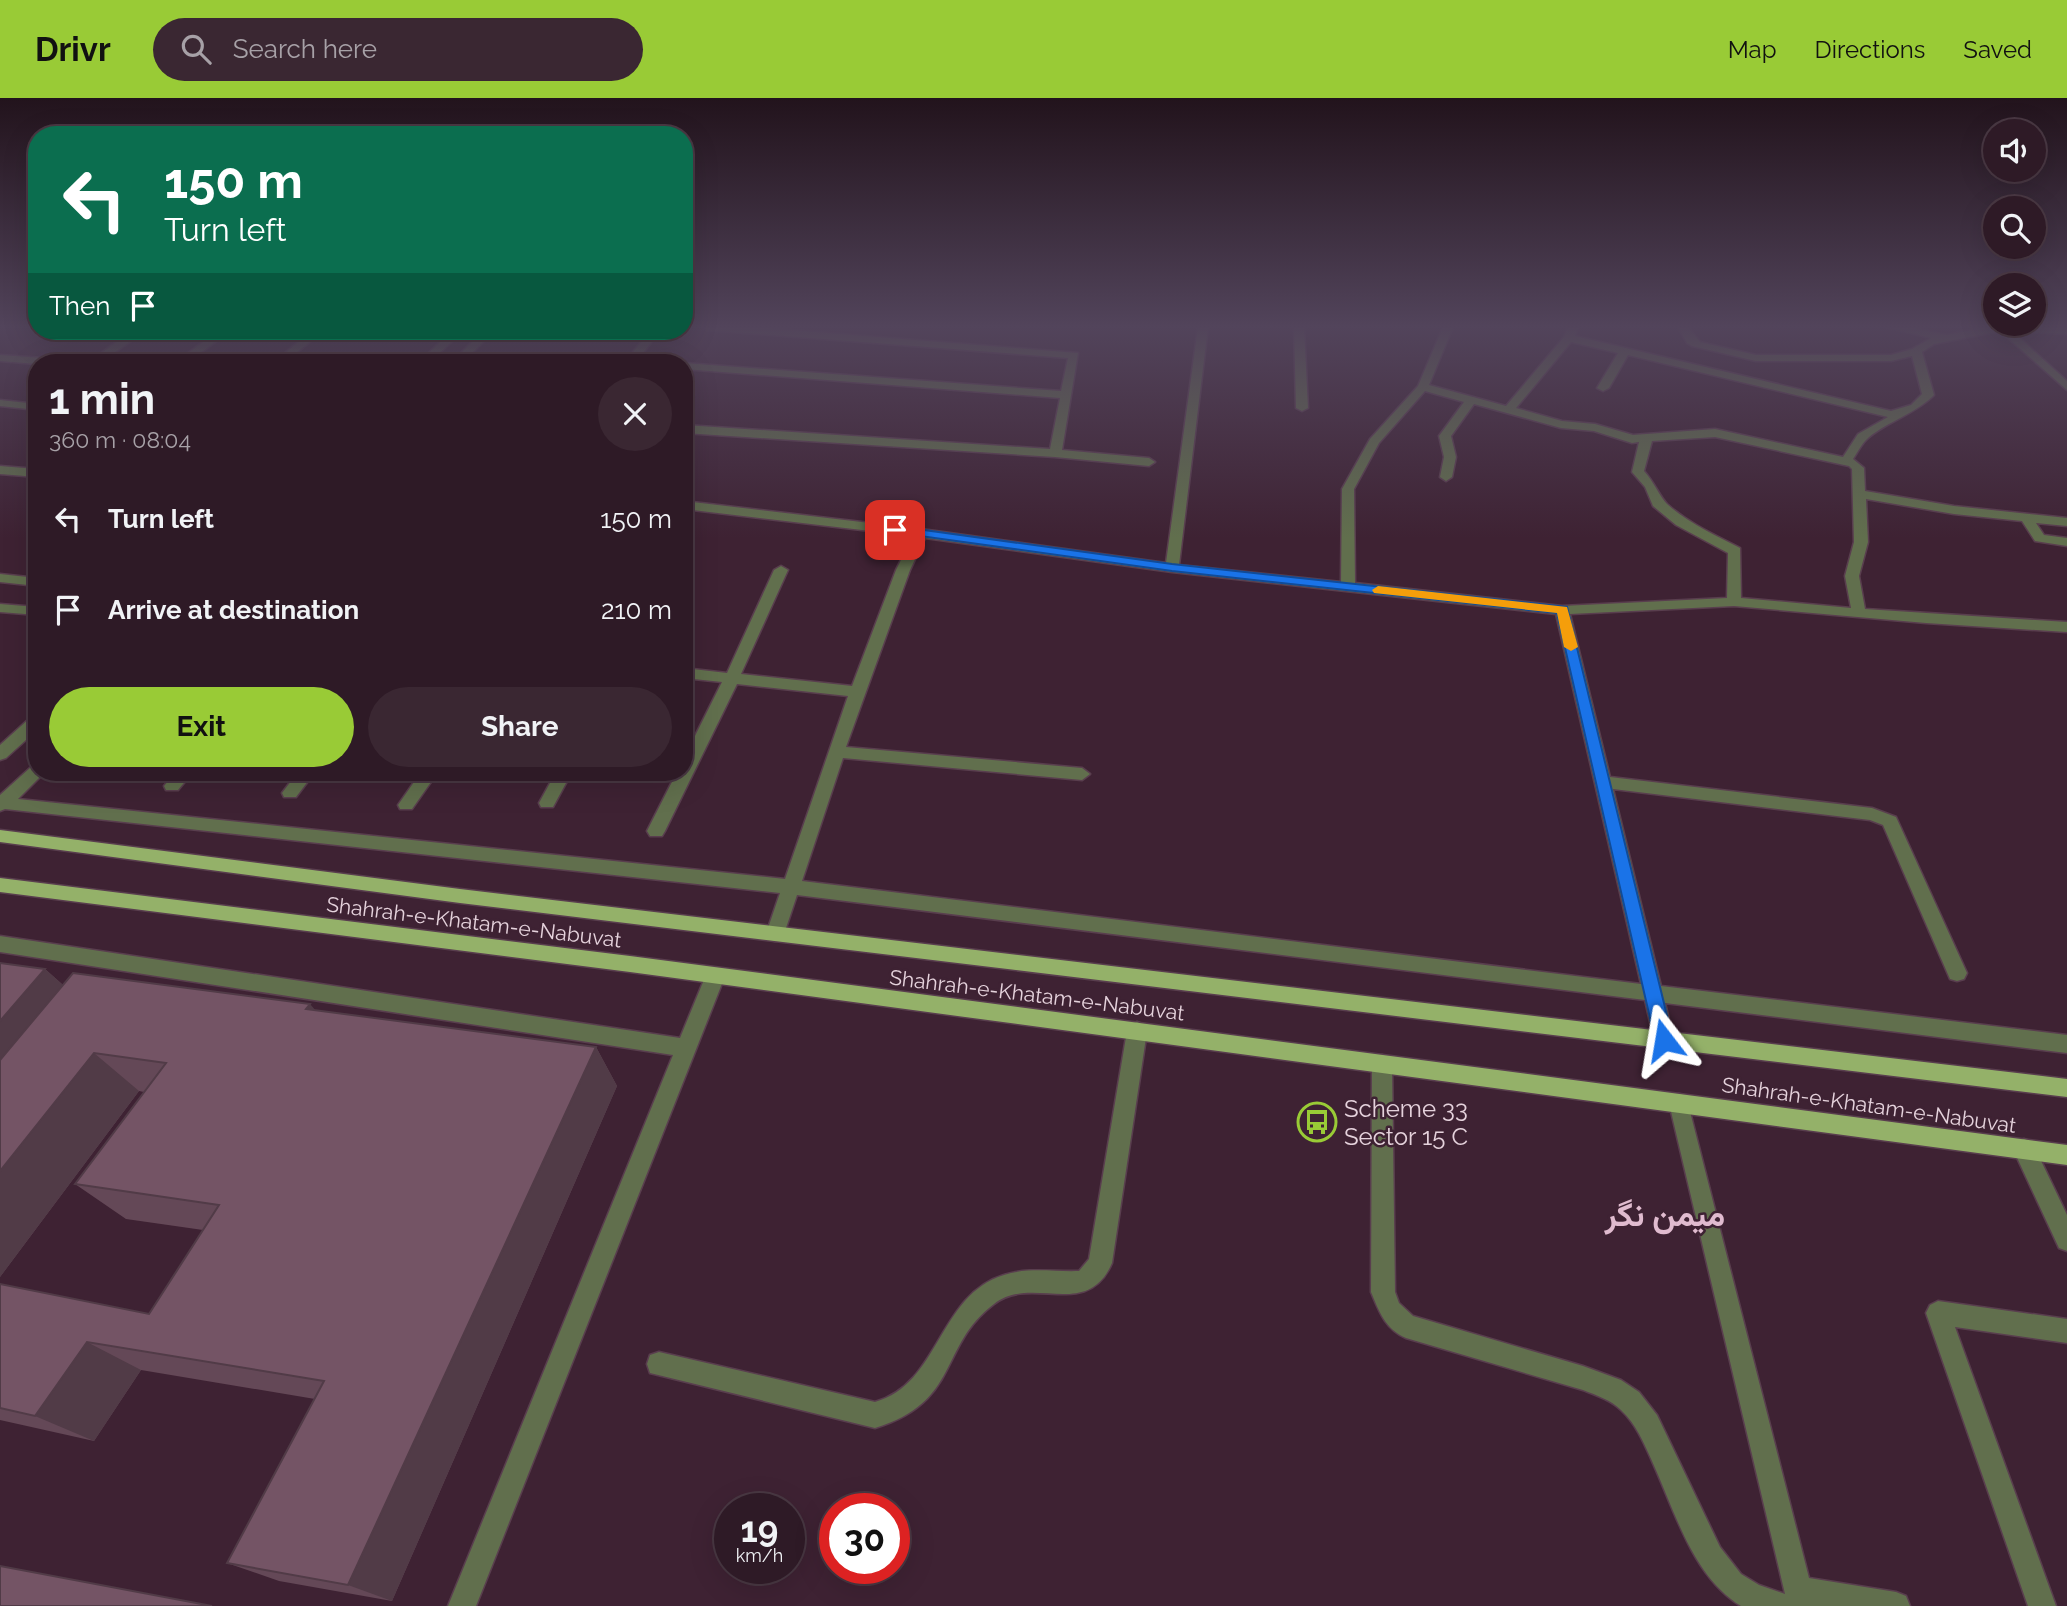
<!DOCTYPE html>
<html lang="en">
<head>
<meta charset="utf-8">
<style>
	:root { --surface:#2e1a26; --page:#3a2732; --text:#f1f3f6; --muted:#a7a1a7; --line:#493843; --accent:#99cb36 }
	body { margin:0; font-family:Raleway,Vazirmatn,sans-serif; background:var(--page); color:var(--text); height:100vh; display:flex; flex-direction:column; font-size:26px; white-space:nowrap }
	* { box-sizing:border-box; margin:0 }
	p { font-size:23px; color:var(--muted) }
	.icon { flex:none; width:38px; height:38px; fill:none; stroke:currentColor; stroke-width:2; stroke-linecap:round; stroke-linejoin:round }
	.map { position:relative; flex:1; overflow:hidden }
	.drawer { position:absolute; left:28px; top:256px; width:665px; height:427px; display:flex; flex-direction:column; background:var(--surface); border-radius:28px; box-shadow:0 7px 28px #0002,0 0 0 2px var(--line) }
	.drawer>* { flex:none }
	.top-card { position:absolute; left:28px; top:28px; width:665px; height:214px; border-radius:28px; box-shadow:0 7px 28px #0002,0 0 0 2px var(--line); background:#0b6e4f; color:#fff; overflow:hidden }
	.fabs { position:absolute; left:1983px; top:21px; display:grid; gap:14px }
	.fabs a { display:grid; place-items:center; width:63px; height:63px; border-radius:50%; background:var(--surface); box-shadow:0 7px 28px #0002,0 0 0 2px var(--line); font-size:35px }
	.speed { position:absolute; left:714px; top:1395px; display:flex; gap:14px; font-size:35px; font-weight:700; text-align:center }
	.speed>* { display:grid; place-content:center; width:91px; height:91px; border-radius:50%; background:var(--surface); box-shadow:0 7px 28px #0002,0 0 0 2px var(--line); line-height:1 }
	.speed small { font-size:18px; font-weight:400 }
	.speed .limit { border:10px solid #d22; background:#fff; color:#111 }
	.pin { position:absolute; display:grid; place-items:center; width:60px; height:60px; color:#fff; margin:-30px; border-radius:14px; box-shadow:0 4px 10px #0006 }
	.me { position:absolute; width:77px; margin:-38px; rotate:346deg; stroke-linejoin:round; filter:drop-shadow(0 0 5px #0008) }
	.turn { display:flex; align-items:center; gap:24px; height:147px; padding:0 21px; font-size:32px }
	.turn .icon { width:91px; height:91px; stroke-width:2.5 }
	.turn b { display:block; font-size:49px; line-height:60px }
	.then { display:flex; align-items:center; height:66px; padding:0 21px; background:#0003; gap:14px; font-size:26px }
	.round { display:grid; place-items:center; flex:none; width:74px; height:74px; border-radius:37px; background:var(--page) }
	.headline { display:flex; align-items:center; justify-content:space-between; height:119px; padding:0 21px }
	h1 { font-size:42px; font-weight:700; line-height:52px }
	.cta { display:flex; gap:14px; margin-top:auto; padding:14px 21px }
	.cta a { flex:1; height:80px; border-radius:42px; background:var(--accent); color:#111; font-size:28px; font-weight:700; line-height:80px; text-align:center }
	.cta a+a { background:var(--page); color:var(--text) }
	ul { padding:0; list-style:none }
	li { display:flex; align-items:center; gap:21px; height:91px; padding:0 21px }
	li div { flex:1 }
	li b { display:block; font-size:26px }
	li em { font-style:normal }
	header { display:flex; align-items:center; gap:42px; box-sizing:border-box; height:98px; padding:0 35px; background:var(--accent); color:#111 }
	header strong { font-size:33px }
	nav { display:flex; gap:38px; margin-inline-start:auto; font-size:24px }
	.search { width:490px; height:63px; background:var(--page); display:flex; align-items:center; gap:18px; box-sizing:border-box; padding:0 24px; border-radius:38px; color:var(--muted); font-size:26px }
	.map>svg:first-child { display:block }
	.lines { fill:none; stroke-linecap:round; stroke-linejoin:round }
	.minor-casing { stroke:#593e4e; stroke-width:3 }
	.major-casing { stroke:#593e4e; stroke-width:3 }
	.minor { fill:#616f4d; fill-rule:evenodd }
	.major { fill:#94b169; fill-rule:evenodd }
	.wall { fill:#644857 }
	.shaded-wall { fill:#513b47 }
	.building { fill:#745465; stroke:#513b47; stroke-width:2 }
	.route { fill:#1a73e8; stroke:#114b97; stroke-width:2 }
	.slow { fill:#f59e0b }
	.labels { text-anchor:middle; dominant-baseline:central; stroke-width:5; stroke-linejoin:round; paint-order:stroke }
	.street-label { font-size:21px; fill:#e5d2dc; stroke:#3e2233 }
	.near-poi-label { font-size:24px; fill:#e5d2dc; stroke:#3e2233; text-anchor:start }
	.near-district-label { font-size:33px; font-weight:bold; fill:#e0bbcf; stroke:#3e2233 }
</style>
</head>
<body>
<header>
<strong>Drivr</strong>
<div class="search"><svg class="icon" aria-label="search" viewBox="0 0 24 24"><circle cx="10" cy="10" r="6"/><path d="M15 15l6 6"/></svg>Search here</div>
<nav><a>Map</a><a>Directions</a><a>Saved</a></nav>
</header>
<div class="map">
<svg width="2067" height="1508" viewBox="0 0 2067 1508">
	<rect width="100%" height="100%" fill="#3e2233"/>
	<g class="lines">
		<defs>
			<path id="minor" d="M702 229H751L1078 255 1062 352 1149 360 1155 364 1149 368 1055 359 684 335V327L1050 351 1060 300 684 271V265L1061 293 1068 260 707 232Z
				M1198 229H1208L1179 467 1341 484 1342 391 1370 341 1418 288 1443 229H1453L1429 287 1506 308 1564 239 1568 229H1578L1575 238 1891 313 1911 307 1922 296 1912 258 1891 263H1756L1692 248 1687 245 1678 229H1688L1700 244 1756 257H1891L1912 251 1931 240 1886 229H1908L1947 237 1985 229 2067 230V236L2012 233 2067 283V292L2000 233 1934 246 1922 254 1934 297 1932 299C1913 317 1882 326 1866 342 1861 347 1857 355 1853 361L1864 370 1865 393 1954 408 2067 420V428L2036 425 2044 437 2067 440V448L2035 443 2022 423 1954 416 1866 401 1868 444 1859 478 1865 511 2067 524V534L1926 525 1734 508 1570 516 1610 679 1872 710 1896 719 1967 875 1964 881 1957 883 1950 881 1883 727 1870 722 1613 691 1661 888 2067 937V955L1665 905 1674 942 1671 948 1664 951 1657 948 1654 942 1645 902 797 797 784 836 782 841 775 843 768 841 766 836 780 795 5 711 0 713V697L31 669 37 667V674H45L18 701 785 781 848 598 737 586 665 733 662 738H650L647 733 677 674H684V660L722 584 684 580V570L727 575 774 472 781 468 788 472 741 576 852 588 896 472 913 438 684 411V403L921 431 1166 465ZM1571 244 1618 255 1597 290 1603 293 1609 290 1628 257 1888 319 1858 336 1843 359 1715 331 1633 337 1595 326 1562 323 1516 310ZM1425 293 1464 304 1439 338 1444 359 1440 379 1446 383 1452 379 1456 359 1451 338 1474 306 1561 330 1594 333 1632 345 1639 344 1632 374 1645 389 1653 408 1676 427 1728 455 1727 500 1562 508 1355 485 1354 391 1379 345ZM1715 339 1849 368 1852 371 1854 444 1845 478 1851 510 1741 500 1740 450C1715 437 1688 425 1667 406 1660 399 1654 384 1644 373L1652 343ZM925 440 1172 474 1556 516 1641 886 802 783 843 660 1082 682 1090 676 1082 670 846 649 910 472Z
				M1294 229H1304L1308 310 1302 313 1296 310Z
				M101 233H145L101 264H89L126 237 106 236Z
				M218 233H230L188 264H176Z
				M312 233H323L285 264H274Z
				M452 233H463L430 264H419Z
				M483 233H494L463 264H452Z
				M650 233H660L636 264H625Z
				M0 257 58 261 63 264 37 266 0 263Z
				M0 302 37 306V312L0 308Z
				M0 368 37 371V379L0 376Z
				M684 446 693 450 689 457 684 458Z
				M0 476 37 480V488L0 484Z
				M0 506 37 509V517L0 514Z
				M37 618V632L6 660 0 662V647L31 619Z
				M176 674H193L178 692H166L164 688Z
				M298 674H315L296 699H284L282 695Z
				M421 674H438L412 711H400L398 707Z
				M556 674H572L553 709H541L539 705Z
				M0 838 680 940 708 872 715 870 722 872 725 878 476 1508H448L673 957 0 854Z
				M1137 924 1144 927 1147 933 1112 1165C1087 1223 1032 1176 994 1206 938 1248 961 1304 875 1330L650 1275 647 1266 650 1257 659 1254 875 1304C940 1286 938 1197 1004 1177 1028 1169 1054 1174 1079 1173L1089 1161 1127 933 1130 927Z
				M1382 957 1389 960 1392 966 1395 1194 1399 1205 1413 1218 1583 1268 1621 1282 1639 1294 1657 1317 1720 1449 1741 1476 1759 1487 1785 1496 1669 1005 1672 998 1679 996 1686 998 1809 1480 1896 1494 1906 1498 1910 1508H1741C1692 1478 1675 1413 1652 1363 1644 1345 1636 1326 1621 1312 1611 1302 1596 1297 1583 1292L1406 1240C1385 1231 1379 1213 1371 1194L1372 966 1375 960Z
				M2024 1041 2032 1044 2067 1117V1153L2059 1150 2013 1051 2016 1044Z
				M1938 1203 2067 1221V1245L1955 1229 2056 1508H2028L1926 1215 1930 1207Z"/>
			<path id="major" d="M0 732 460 791 2067 981V999L460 805 0 744Z
				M0 780 630 858 2067 1047V1067L630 874 0 794Z"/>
		</defs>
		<!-- minor casing -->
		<use href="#minor" class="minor-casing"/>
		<!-- major casing -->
		<use href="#major" class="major-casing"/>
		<!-- minor -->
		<use href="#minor" class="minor"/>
		<!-- major -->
		<use href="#major" class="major"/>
	</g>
	<!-- wall -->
	<path class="wall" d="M0 865 45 871 63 887 315 913 596 949 617 988 392 1503 279 1483 227 1465 315 1301 141 1272 94 1343 0 1322V1186L149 1216 203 1132 126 1121 75 1086 144 994 139 993 0 1179Z"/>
	<!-- shaded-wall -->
	<path class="shaded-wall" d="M45 871 90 911 0 1022V923Z
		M310 906 344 945 306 911Z
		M596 949 617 988 392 1503 348 1487Z
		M94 955 139 993 0 1179V1073Z
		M87 1244 141 1272 94 1343 35 1318Z"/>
	<!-- building -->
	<path class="building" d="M0 865 45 871 0 923Z
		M73 875 310 906 306 911 596 949 348 1487 227 1465 324 1283 87 1244 35 1318 0 1310V1186L149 1216 219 1107 75 1086 166 965 94 955 0 1073V962Z
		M0 1468 212 1508H0Z"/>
	<!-- sky -->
	<linearGradient id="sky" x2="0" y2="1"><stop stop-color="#22131c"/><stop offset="0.52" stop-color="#52445b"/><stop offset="1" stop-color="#52445b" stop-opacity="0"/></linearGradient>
	<rect width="2067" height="440" fill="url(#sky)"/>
	<!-- route -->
	<path class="route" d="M895 428 1172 466 1567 509 1673 942 1670 947 1664 949 1657 947 1655 942 1557 515 1172 473 891 434V429Z"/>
	<!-- slow -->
	<path class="slow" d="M1378 488 1567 509 1578 549 1571 553 1564 549 1557 515 1374 495 1372 492Z"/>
	<!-- icons -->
	<defs>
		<symbol id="bus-ring" viewBox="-11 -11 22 22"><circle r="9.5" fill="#3e2233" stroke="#99cb36" stroke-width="1.5"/><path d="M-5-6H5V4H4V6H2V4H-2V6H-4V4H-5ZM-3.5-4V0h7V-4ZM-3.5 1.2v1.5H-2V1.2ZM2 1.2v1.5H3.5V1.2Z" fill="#99cb36"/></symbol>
	</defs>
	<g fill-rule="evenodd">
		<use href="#bus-ring" x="1295" y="1002" width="44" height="44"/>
	</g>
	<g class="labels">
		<!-- street labels -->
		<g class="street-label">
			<text transform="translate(474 824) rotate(7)">Shahrah-e-Khatam-e-Nabuvat</text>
			<text transform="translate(1037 897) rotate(7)">Shahrah-e-Khatam-e-Nabuvat</text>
			<text transform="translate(1869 1007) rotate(8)">Shahrah-e-Khatam-e-Nabuvat</text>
		</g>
		<!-- near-poi labels -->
		<g class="near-poi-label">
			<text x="1344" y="1010">Scheme 33<tspan x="1344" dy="28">Sector 15 C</tspan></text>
		</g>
		<!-- near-district labels -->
		<g class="near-district-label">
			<text x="1665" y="1116">میمن نگر</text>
		</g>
	</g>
</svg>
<div class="fabs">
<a><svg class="icon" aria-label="sound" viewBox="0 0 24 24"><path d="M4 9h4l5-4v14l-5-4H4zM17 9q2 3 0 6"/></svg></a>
<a><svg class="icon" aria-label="search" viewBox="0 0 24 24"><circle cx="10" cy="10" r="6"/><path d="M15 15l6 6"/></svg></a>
<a><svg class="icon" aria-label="layers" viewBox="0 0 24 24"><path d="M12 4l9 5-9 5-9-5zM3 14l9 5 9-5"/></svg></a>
</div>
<div class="speed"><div>19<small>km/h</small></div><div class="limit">30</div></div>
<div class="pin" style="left:895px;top:432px;background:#d93025"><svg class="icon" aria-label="arrive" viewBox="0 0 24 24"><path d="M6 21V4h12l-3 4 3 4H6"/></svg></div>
<svg class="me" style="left:1664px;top:942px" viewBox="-20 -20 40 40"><path d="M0-17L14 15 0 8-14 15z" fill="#1a73e8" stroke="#fff" stroke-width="4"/></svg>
<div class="top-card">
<div class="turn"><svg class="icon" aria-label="left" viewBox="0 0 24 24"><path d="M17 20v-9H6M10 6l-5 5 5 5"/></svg><div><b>150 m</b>Turn left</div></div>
<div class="then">Then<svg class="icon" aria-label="arrive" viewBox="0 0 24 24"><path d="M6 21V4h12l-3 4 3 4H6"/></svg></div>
</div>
<section class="drawer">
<div class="headline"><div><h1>1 min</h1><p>360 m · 08:04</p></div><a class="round"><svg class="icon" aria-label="close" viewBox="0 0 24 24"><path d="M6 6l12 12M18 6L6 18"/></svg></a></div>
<ul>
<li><svg class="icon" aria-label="left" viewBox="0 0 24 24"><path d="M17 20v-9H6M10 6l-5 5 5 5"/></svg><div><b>Turn left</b></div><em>150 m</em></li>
<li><svg class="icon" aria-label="arrive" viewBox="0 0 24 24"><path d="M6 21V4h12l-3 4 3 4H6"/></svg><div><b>Arrive at destination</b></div><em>210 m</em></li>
</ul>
<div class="cta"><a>Exit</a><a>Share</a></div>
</section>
</div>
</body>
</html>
